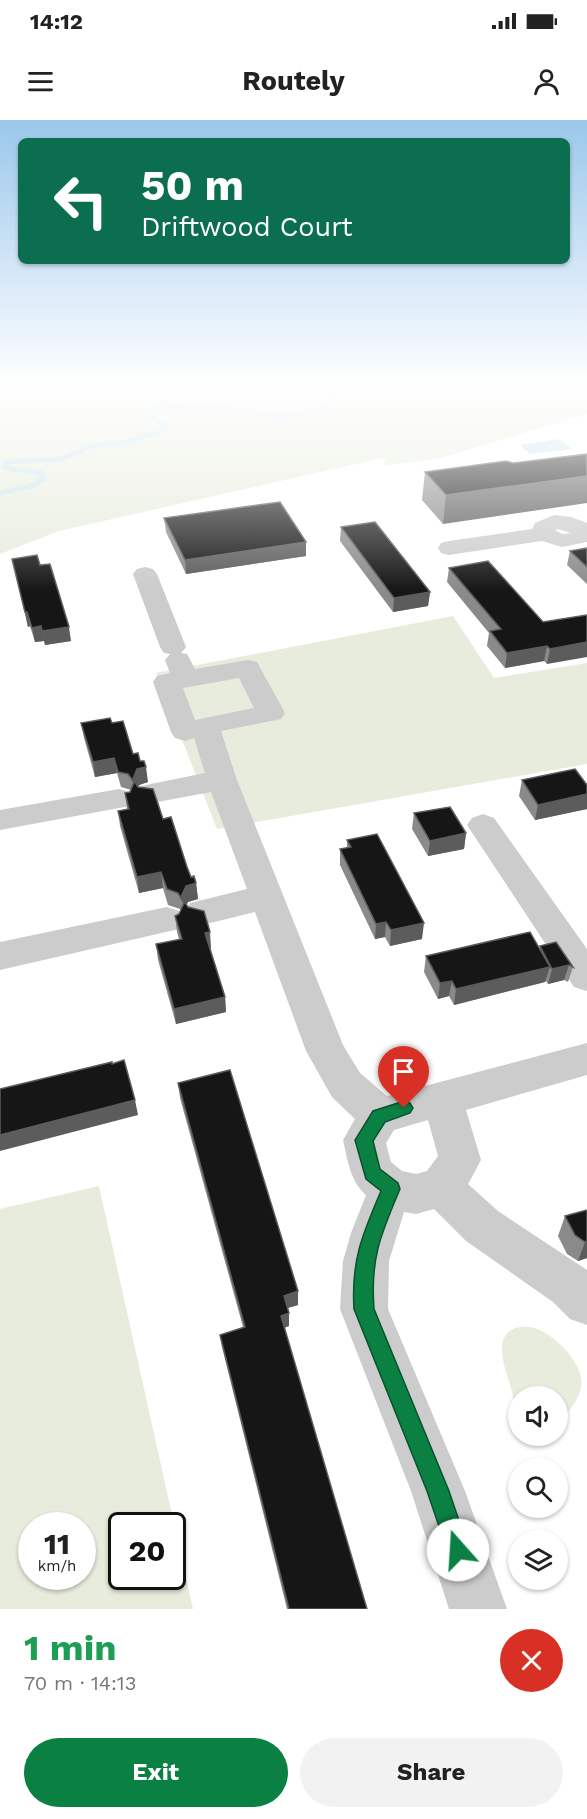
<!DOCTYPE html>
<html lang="en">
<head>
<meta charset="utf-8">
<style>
	:root { --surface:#fff; --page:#f2f2f2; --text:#222; --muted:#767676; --accent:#0b8043 }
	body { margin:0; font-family:"Work Sans",sans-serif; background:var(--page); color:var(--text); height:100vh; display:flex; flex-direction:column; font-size:22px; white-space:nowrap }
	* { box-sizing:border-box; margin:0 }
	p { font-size:20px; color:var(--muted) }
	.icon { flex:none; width:33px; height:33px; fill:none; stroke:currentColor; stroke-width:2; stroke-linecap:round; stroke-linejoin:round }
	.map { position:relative; height:1489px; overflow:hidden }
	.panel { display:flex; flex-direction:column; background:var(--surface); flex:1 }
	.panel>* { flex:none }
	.banner { position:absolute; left:18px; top:18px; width:552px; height:126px; border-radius:9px; box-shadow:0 2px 4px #0004; background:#0b6e4f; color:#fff; overflow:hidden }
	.fabs { position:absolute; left:508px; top:1266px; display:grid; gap:12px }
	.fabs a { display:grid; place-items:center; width:60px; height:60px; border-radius:50%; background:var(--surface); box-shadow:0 2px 4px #0004; font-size:30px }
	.speed { position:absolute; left:18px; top:1392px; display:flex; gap:12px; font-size:30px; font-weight:700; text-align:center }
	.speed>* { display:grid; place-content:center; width:78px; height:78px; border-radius:50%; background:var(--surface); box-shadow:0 2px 4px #0004; line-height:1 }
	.speed small { font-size:15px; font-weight:400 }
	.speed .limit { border:3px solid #111; border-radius:9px; background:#fff; color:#111 }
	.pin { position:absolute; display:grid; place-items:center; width:51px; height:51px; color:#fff; margin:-62px -26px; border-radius:50% 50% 50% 0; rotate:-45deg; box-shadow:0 0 6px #0007 }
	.pin .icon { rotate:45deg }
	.me { position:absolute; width:66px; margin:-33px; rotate:341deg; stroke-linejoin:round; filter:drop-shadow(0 0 4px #0008) }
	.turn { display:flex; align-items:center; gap:21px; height:126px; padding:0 24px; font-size:27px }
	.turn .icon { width:78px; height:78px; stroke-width:2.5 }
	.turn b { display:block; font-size:42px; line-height:51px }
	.round { display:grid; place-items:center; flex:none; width:63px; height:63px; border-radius:32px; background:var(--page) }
	.headline { display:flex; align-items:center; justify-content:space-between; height:102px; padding:0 24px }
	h1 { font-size:36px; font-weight:700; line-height:45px; color:#1e9e55 }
	.button { display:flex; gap:12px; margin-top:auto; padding:12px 24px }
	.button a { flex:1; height:69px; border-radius:36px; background:var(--accent); color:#fff; font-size:24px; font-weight:700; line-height:69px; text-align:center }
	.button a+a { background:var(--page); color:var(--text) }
	.status { display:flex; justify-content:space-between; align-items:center; height:42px; padding:0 30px; background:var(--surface); direction:ltr }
	.status svg { height:16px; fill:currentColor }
	header { display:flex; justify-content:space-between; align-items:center; height:78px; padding:0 24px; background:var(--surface); font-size:27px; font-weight:700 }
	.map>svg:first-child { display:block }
	.green { fill:#e7ecdc; fill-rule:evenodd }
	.water { fill:#c7e3ed }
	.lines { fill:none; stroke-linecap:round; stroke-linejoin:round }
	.stream { stroke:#c7e3ed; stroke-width:5 }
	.minor { fill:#ccc; fill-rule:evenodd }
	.wall { fill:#8a8a8a }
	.shaded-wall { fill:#5c5c5c }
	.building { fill:#161616; stroke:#5c5c5c; stroke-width:1.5 }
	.route { fill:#0b8043; stroke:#07532c; stroke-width:1.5 }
</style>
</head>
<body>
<div class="status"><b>14:12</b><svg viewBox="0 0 49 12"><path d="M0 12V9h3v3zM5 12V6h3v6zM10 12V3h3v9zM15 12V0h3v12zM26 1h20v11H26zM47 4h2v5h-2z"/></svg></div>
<header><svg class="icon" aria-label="menu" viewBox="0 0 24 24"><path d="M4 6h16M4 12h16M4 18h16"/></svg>Routely<svg class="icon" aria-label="person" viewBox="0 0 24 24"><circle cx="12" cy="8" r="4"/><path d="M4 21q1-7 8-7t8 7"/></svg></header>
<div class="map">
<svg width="587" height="1489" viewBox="0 0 587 1489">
	<rect width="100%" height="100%" fill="#fff"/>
	<!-- green -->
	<path class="green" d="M0 262H587V294L437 339 383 345 387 337 59 411 0 434Z
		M453 496 494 558 587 543V644L217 709 156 553Z
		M99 1066 193 1489H0V1089ZM32 1406H82V1456H32ZM122 1406H172V1456H122Z
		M515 1208C522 1207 528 1206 534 1208 555 1214 586 1245 581 1268 578 1282 566 1294 558 1304V1276H519V1311L517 1309C514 1297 515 1284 512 1272 508 1254 490 1218 515 1208Z"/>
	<!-- water -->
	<path class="water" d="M560 319 572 329 530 334 520 325Z"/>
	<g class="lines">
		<!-- stream -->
		<path class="stream" d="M362 262C381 273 402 269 423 265V262
			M0 373 34 365 43 359 41 353 5 348 6 342 61 339 91 326 127 322 167 308 146 293 160 284 250 291 277 297 326 288 336 275 331 265 339 262"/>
		<!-- minor -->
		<path class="minor" d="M554 395 571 397 587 403V422L562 427 542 421 449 435 441 433 438 428 441 423 449 421 532 409 535 403ZM558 409 571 413 562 414 555 410Z
			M145 447 153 449 157 454 186 527 181 533 187 534 195 549 248 540 257 542 285 593 281 599 221 611 237 660 343 925 360 953 387 976 587 923V955L466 990 481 1040 468 1064 498 1091 587 1150V1205L570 1199 553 1182 466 1121 434 1089 416 1094 404 1092 389 1141 388 1189 465 1371 507 1489H449L411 1371 340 1189 343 1141 351 1113 366 1075C350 1061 348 1041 343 1020L355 999 332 977 306 931 255 792 202 805 190 801 185 792 190 783 247 769 211 672 152 683 141 680 137 673 141 666 205 653 194 618 185 621 175 618 171 612 153 562 157 556 170 553 165 540 170 534 164 533 160 527 133 454 137 449ZM239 558 254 588 195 600 183 568ZM428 1000 438 1036 427 1051 416 1054 402 1051 391 1042 386 1023 394 1010Z
			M119 669 130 672 134 679 130 686 0 710V690Z
			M483 694 494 698 587 829V871L574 867 467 705 472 698Z
			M167 787 179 791 184 800 179 809 0 850V822Z"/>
	</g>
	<!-- wall -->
	<path class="wall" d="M506 341 443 404 422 380 425 352Z
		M164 398 306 422V436L186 454 166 412Z
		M341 407 430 472 428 486 393 492 340 421Z
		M587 428V464L567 445 570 431Z
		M12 439 40 445 71 521 45 525 44 521 35 522 30 506 28 507Z
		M449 448 543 502 587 495 547 544 544 541 505 548 487 526 489 513 447 462Z
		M81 603H112L133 634 148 662 139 665 138 667 163 699 191 757 196 763 198 779 188 782 186 785 211 828H210L225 877 226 892 176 904 158 840 156 824 179 819 177 812 175 796 179 794 181 791 180 789 168 785 163 768 139 773 120 706 118 691 127 689 125 673 130 672 131 670 121 667 117 653 95 657 84 618Z
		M522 660 587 665V689L535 700 519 676Z
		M414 693 466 713 464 729 428 736 412 709Z
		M347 720 422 819 390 826 385 817 375 819 340 745V729L347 728Z
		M540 826 573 847 568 862 564 860 548 864 546 861 545 862 454 885 449 876 438 879 424 852 426 836 539 829Z
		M178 963 298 1171V1185L288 1188 289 1193V1206L284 1208 367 1489H287L222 1227 220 1215 243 1207 180 978Z
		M587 1090V1138L578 1141 567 1134 558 1116 565 1096Z"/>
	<!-- shaded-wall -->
	<path class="shaded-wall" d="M587 356V383L443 404 446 375Z
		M306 422V436L186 454 185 440Z
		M430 472 428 486 393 492 394 478Z
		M25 492H27L30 506 28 507Z
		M41 506 44 521 35 522 32 508Z
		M69 507 71 521 45 525 42 511Z
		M587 522V537L547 544 550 529Z
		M547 526 544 541 505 548 507 533Z
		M114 638 117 653 95 657 93 642Z
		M146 647 148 662 139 665 135 673 133 659 137 649Z
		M587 674V689L535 700 538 685Z
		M466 713 464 729 428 736 430 721Z
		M161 752 163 768 139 773 137 757Z
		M196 763 198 779 188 782 185 789 184 783 181 777 186 766Z
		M386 802 385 817 375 819 376 804Z
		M424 803 422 819 390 826 391 810Z
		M210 812 211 828 207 829 205 813Z
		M569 845 564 860 548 864 552 849Z
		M550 847 545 862 454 885 456 869Z
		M452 861 449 876 438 879 440 863Z
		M225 877 226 892 176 904 174 889Z
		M135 980 138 995 0 1031V1015Z
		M587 1121V1138L578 1141 585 1122Z
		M298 1171V1185L284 1189V1176Z
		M289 1193V1206L281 1209V1196Z"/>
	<!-- building -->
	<path class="building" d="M587 334V356L446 375 425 352 506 341 513 343Z
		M280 382 306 422 185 440 164 398Z
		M375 402 430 472 394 478 341 407Z
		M587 428V447L570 431Z
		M37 435 40 445 50 444 69 507 42 511 41 506 32 508 27 492H25L12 439Z
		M488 441 543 502 587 495V522L550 529 547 526 507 533 490 511 501 509 449 448Z
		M110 598 112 603 123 601 133 634 138 633 140 641H144L146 647 137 649 133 659 138 667 153 669 163 699 171 697 187 747 191 757 194 756 196 763 186 766 181 777 188 787 204 791 210 812 205 813 225 877 174 889 156 824 182 819 175 796 179 794 184 783 178 773 167 769 161 752 137 757 118 691 129 689 125 673 130 672 134 662 128 654 118 652 114 638 93 642 81 603Z
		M575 649 587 665V674L538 685 522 660Z
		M450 687 466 713 430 721 414 693Z
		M377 714 424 803 391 810 386 802 376 804 340 729 351 727 347 720Z
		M530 812 550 847 456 869 452 861 440 863 426 836Z
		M556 822 573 847 569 845 552 849 540 826Z
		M124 940 135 980 0 1015V969L112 942V944Z
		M230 950 298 1171 284 1176 289 1193 281 1196 367 1489H289L220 1215 245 1207 178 963Z
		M587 1090V1121L585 1122 575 1115 565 1096Z"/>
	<!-- sky -->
	<linearGradient id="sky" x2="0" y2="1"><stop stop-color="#9bc7ea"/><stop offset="0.56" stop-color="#fff"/><stop offset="1" stop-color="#fff" stop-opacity="0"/></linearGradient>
	<rect width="587" height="471" fill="url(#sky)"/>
	<!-- route -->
	<path class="route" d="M404 981 410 983 413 988 410 993 385 1002 373 1021 380 1049 398 1063 400 1069C381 1114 370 1138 374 1189L449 1371 469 1430 466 1438 458 1442 450 1438 447 1430 427 1371 354 1189C351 1141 362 1115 381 1071L366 1059 355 1020 373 991Z"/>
</svg>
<div class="fabs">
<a><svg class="icon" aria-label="sound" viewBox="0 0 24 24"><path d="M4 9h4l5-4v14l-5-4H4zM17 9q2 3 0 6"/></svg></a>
<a><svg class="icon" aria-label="search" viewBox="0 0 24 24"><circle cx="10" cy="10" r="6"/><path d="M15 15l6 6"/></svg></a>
<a><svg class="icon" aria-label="layers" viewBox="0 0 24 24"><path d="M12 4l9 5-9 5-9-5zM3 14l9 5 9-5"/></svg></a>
</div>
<div class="speed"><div>11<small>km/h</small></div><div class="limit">20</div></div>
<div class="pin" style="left:404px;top:988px;background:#d93025"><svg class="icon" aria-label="arrive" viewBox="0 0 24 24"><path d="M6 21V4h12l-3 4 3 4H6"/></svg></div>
<svg class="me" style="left:458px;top:1430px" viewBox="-20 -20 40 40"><circle r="19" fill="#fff"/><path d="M0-13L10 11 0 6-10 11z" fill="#0b8043"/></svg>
<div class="banner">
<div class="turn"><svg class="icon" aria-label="left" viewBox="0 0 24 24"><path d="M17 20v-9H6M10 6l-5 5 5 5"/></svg><div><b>50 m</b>Driftwood Court</div></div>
</div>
</div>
<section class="panel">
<div class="headline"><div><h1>1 min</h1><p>70 m · 14:13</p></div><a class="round" style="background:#d93025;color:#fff"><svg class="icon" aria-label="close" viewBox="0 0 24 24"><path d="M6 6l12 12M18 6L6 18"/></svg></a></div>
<div class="button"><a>Exit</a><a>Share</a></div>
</section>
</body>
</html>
